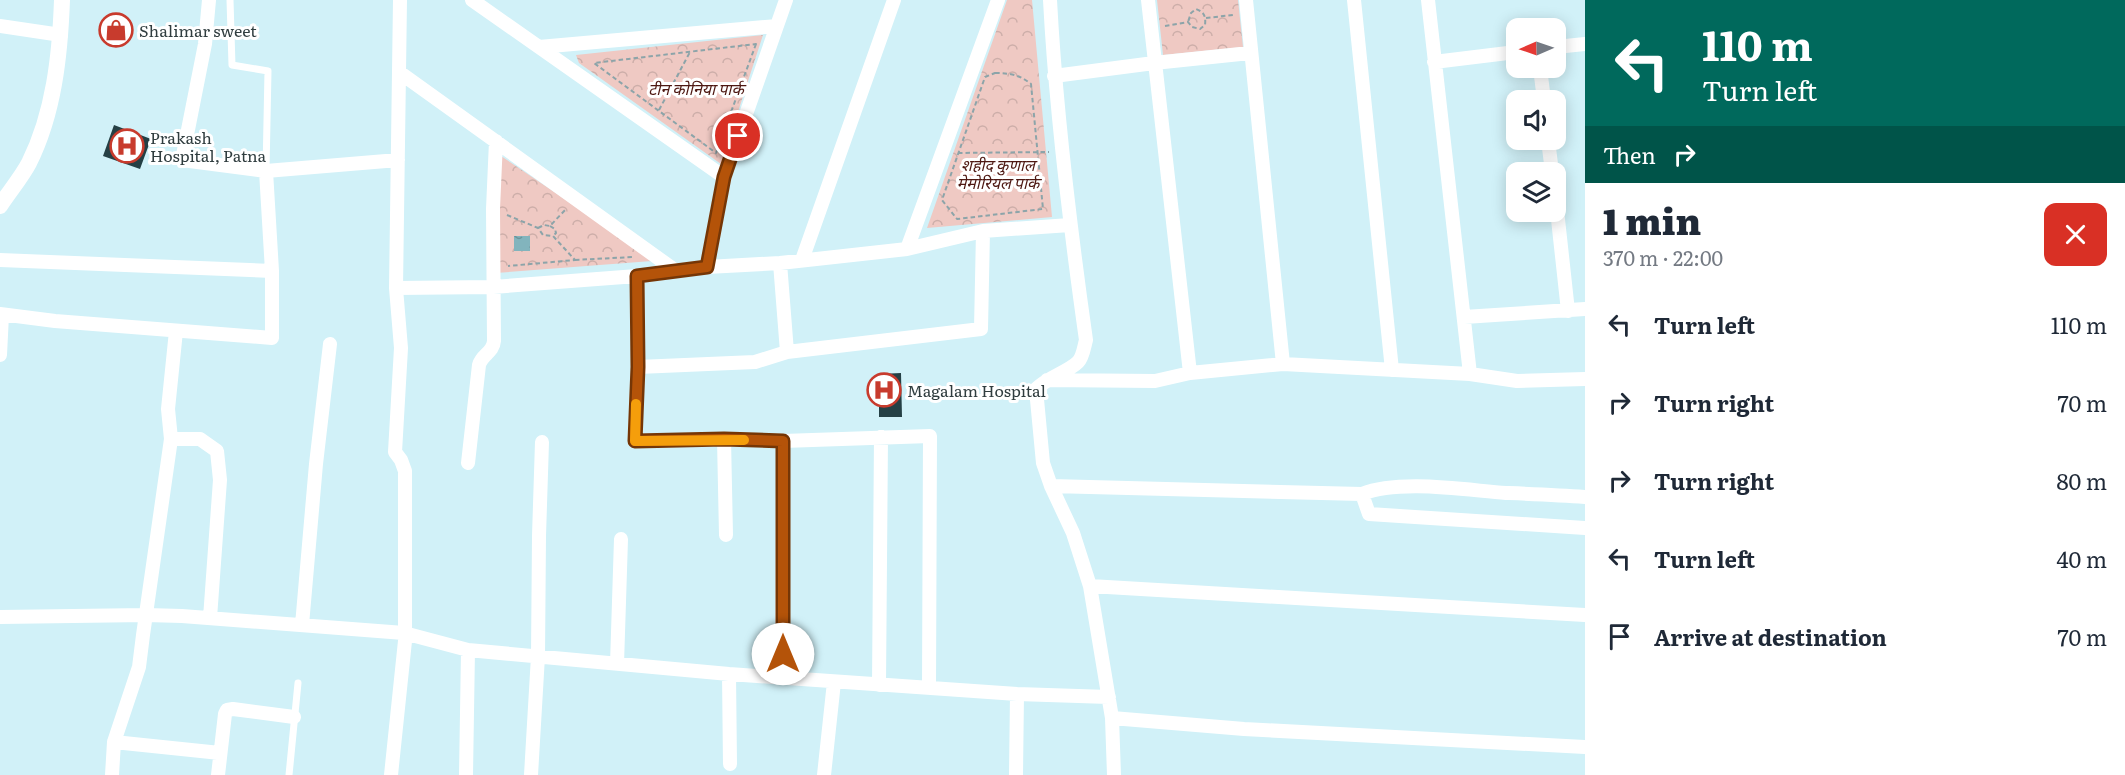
<!DOCTYPE html>
<html lang="en">
<head>
<meta charset="utf-8">
<style>
	:root { --surface:#fff; --page:#f6f6f7; --text:#1f2937; --muted:#747a83 }
	body { margin:0; font-family:Literata,"Noto Sans Devanagari",serif; background:var(--page); color:var(--text); height:100vh; display:flex; flex-direction:column; font-size:22px; white-space:nowrap }
	* { box-sizing:border-box; margin:0 }
	p { font-size:20px; color:var(--muted) }
	.icon { flex:none; width:33px; height:33px; fill:none; stroke:currentColor; stroke-width:2; stroke-linecap:round; stroke-linejoin:round }
	.map { position:relative; flex:1; overflow:hidden }
	.panel { display:flex; flex-direction:column; background:var(--surface); width:540px }
	.panel>* { flex:none }
	.guide { background:#00695c; color:#fff; overflow:hidden }
	.needle { width:39px; rotate:268deg }
	.controls { position:absolute; left:1506px; top:18px; display:grid; gap:12px }
	.controls a { display:grid; place-items:center; width:60px; height:60px; border-radius:12px; background:var(--surface); box-shadow:0 3px 15px #0003; font-size:30px }
	.pin { position:absolute; display:grid; place-items:center; width:51px; height:51px; color:#fff; margin:-26px; border:3px solid #fff; border-radius:50%; box-shadow:0 2px 6px #0007 }
	.me { position:absolute; width:66px; margin:-33px; rotate:0deg; stroke-linejoin:round; filter:drop-shadow(0 0 4px #0008) }
	.turn { display:flex; align-items:center; gap:21px; height:126px; padding:0 18px; font-size:27px }
	.turn .icon { width:78px; height:78px; stroke-width:2.5 }
	.turn b { display:block; font-size:42px; line-height:51px }
	.then { display:flex; align-items:center; height:57px; padding:0 18px; background:#0003; gap:12px; font-size:22px }
	.round { display:grid; place-items:center; flex:none; width:63px; height:63px; border-radius:12px; background:var(--page) }
	.head { display:flex; align-items:center; justify-content:space-between; height:102px; padding:0 18px }
	h1 { font-size:36px; font-weight:800; line-height:45px }
	ul { padding:0; list-style:none }
	li { display:flex; align-items:center; gap:18px; height:78px; padding:0 18px }
	li div { flex:1 }
	li b { display:block; font-size:22px }
	li em { font-style:normal }
	main { display:flex; flex:1; min-height:0 }
	.map>svg:first-child { display:block }
	.park { fill:url(#park-crowns) }
	.water { fill:url(#water-ripples) }
	.building { fill:#254045 }
	.lines { fill:none; stroke-linecap:round; stroke-linejoin:round }
	.path { stroke:#8ca4a9; stroke-width:2; stroke-dasharray:4.5 3; stroke-linecap:butt }
	.service { stroke:#fff; stroke-width:7 }
	.minor { stroke:#fff; stroke-width:14 }
	.tertiary { stroke:#fff; stroke-width:16 }
	.route-casing { stroke:#753606; stroke-width:15 }
	.route { stroke:#b45309; stroke-width:10 }
	.slow { stroke:#f59e0b; stroke-width:10 }
	.labels { text-anchor:middle; dominant-baseline:central; stroke-width:6; stroke-linejoin:round; paint-order:stroke }
	.poi-label { font-size:16px; fill:#303d3f; stroke:#fff; text-anchor:start }
	.park-label { font-size:16px; font-style:italic; fill:#4d1711; stroke:#fff }
</style>
</head>
<body>
<main>
<div class="map">
<svg width="1585" height="775" viewBox="0 0 1585 775">
	<defs>
		<pattern id="park-crowns" width="20" height="18" patternUnits="userSpaceOnUse" patternTransform="scale(1.5)"><rect width="20" height="18" fill="#efc9c3"/><path d="M2 6a3 3 0 1 1 6 0M12 15a3 3 0 1 1 6 0" fill="none" stroke="#cdaea9"/></pattern>
		<pattern id="water-ripples" width="26" height="14" patternUnits="userSpaceOnUse" patternTransform="scale(1.5)"><rect width="26" height="14" fill="#82b4bd"/><path d="M2 4q2-2 4 0t4 0M15 11q2-2 4 0t4 0" fill="none" stroke="#6b949b"/></pattern>
	</defs>
	<rect width="100%" height="100%" fill="#d1f1f8"/>
	<!-- park -->
	<path class="park" d="M1007 0H1032L1052 217 927 228Z
		M1157 0H1238L1243 47 1163 55Z
		M763 35 721 164 579 63 576 55Z
		M501 156 652 258V261L496 273Z"/>
	<!-- water -->
	<path class="water" d="M514 236H530V251H514Z"/>
	<!-- building -->
	<path class="building" d="M114 125 151 139 140 169 103 156Z
		M901 373 902 417H879V374Z"/>
	<g class="lines">
		<!-- path -->
		<path class="path" d="M1206 18 1233 15
			M1165 26 1188 22 1192 27 1200 29 1205 25C1206 16 1204 12 1196 9L1191 13 1188 22
			M756 44 716 153 594 63Z
			M995 73C1010 73 1020 75 1031 84L1043 209 957 219 942 200 985 77Z
			M659 110 690 52
			M958 153 1049 152
			M507 215 538 228 543 235 553 236 575 260 508 266
			M550 226 555 229 556 233 553 236
			M538 228 544 225 550 226 566 209
			M575 260 632 257"/>
		<!-- service -->
		<path class="service" d="M230 0 232 65 268 71 266 171
			M289 775 298 683"/>
		<!-- minor -->
		<path class="minor" d="M209 0 205 44 182 160 266 171
			M472 0 724 177 707 267
			M1050 0C1056 114 1070 227 1086 340 1084 347 1083 357 1078 362 1068 372 1048 377 1036 389L1043 463 1051 486 1073 533 1090 586 1112 718 1114 775
			M1148 0 1190 373 1283 364 1470 374 1517 381 1585 379
			M1246 0 1283 364
			M1354 0 1392 370
			M1428 0 1470 374
			M0 26 61 35
			M539 47 777 26
			M1556 47 1585 44
			M1434 62 1516 52
			M1540 68 1544 100
			M399 72 676 271
			M1054 76 1154 63 1250 53
			M1548 140 1552 172
			M724 177 786 0
			M1556 201 1568 311
			M907 249 998 0
			M0 260 272 271
			M802 260 894 0
			M780 263 787 352 981 329 983 231
			M637 276 638 367 635 441 724 439 783 441 782 678
			M396 288 493 287 637 276 707 267 780 263 907 249 983 231 1070 225
			M0 314 55 321 272 338V271L266 171 398 160
			M1464 317 1585 309
			M0 355 2 315
			M638 367 755 362 787 352
			M1047 380 1155 381 1190 373
			M171 439H200L217 451 220 480 210 618
			M724 439 726 535
			M783 441 930 436 929 688
			M468 463 479 365C482 354 493 353 494 341L493 209 496 141
			M1051 486 1362 494 1369 514 1585 528
			M1362 494C1400 479 1465 490 1506 493 1532 494 1559 495 1585 497
			M1090 586 1585 615
			M0 617 146 615 182 616 404 633 468 650 729 674 1017 694 1109 697
			M302 625 316 464 330 344
			M617 664 621 539
			M729 674 730 764
			M879 685 881 437
			M1112 718 1244 729 1585 747
			M114 742 220 753
			M112 775 114 742 139 667 143 635 171 439 168 409 176 331
			M218 775 225 714 227 710 233 709 294 717
			M391 775 405 641V471L401 460 395 452 401 348 396 288 400 0
			M466 775 468 650
			M531 775 538 656 539 536 542 442
			M824 775 834 682
			M1016 775 1017 694"/>
		<!-- tertiary -->
		<path class="tertiary" d="M0 206C9 192 21 178 29 163 54 113 60 55 62 0"/>
	</g>
	<g class="lines">
		<defs>
			<path id="route" d="M738 136 724 177 707 267 637 276 638 367 635 441 724 439 783 441V654"/>
		</defs>
		<!-- route casing -->
		<use href="#route" class="route-casing"/>
		<!-- route -->
		<use href="#route" class="route"/>
		<!-- slow -->
		<path class="slow" d="M636 404 635 441 744 440"/>
	</g>
	<!-- icons -->
	<defs>
		<symbol id="shop-ring" viewBox="-11 -11 22 22"><circle r="9.5" fill="#fff" stroke="#c83b2d" stroke-width="1.5"/><path d="M-5-2.5h2.3a2.7 3.5 0 0 1 5.4 0H5L5.5 6h-11ZM-1.5-2.5h3a1.5 2.3 0 0 0-3 0Z" fill="#c83b2d"/></symbol>
		<symbol id="hospital-ring" viewBox="-11 -11 22 22"><circle r="9.5" fill="#fff" stroke="#c83b2d" stroke-width="1.5"/><path d="M-5-5h3v3.5h4V-5h3V5h-3V1.5h-4V5h-3Z" fill="#c83b2d"/></symbol>
	</defs>
	<g fill-rule="evenodd">
		<use href="#shop-ring" x="97" y="11" width="38" height="38"/>
		<use href="#hospital-ring" x="108" y="127" width="38" height="38"/>
		<use href="#hospital-ring" x="865" y="371" width="38" height="38"/>
	</g>
	<g class="labels">
		<!-- poi labels -->
		<g class="poi-label">
			<text x="139" y="30">Shalimar sweet</text>
			<text x="150" y="137">Prakash<tspan x="150" dy="18">Hospital, Patna</tspan></text>
			<text x="907" y="390">Magalam Hospital</text>
		</g>
		<!-- park labels -->
		<g class="park-label">
			<text x="696" y="88">टीन कोनिया पार्क</text>
			<text x="998" y="164">शहीद कुणाल<tspan x="998" dy="18">मेमोरियल पार्क</tspan></text>
		</g>
	</g>
</svg>
<div class="controls">
<a><svg class="needle" viewBox="-14 -14 28 28"><path d="M0-13l5 13h-10z" fill="#e53935"/><path d="M0 13l5-13h-10z" fill="#747a83"/></svg></a>
<a><svg class="icon" aria-label="sound" viewBox="0 0 24 24"><path d="M4 9h4l5-4v14l-5-4H4zM17 9q2 3 0 6"/></svg></a>
<a><svg class="icon" aria-label="layers" viewBox="0 0 24 24"><path d="M12 4l9 5-9 5-9-5zM3 14l9 5 9-5"/></svg></a>
</div>
<div class="pin" style="left:738px;top:136px;background:#d93025"><svg class="icon" aria-label="arrive" viewBox="0 0 24 24"><path d="M6 21V4h12l-3 4 3 4H6"/></svg></div>
<svg class="me" style="left:783px;top:654px" viewBox="-20 -20 40 40"><circle r="19" fill="#fff"/><path d="M0-13L10 11 0 6-10 11z" fill="#b45309"/></svg>
</div>
<section class="panel">
<div class="guide">
<div class="turn"><svg class="icon" aria-label="left" viewBox="0 0 24 24"><path d="M17 20v-9H6M10 6l-5 5 5 5"/></svg><div><b>110 m</b>Turn left</div></div>
<div class="then">Then<svg class="icon" aria-label="right" viewBox="0 0 24 24"><path d="M7 20v-9h11M14 6l5 5-5 5"/></svg></div>
</div>
<div class="head"><div><h1>1 min</h1><p>370 m · 22:00</p></div><a class="round" style="background:#d93025;color:#fff"><svg class="icon" aria-label="close" viewBox="0 0 24 24"><path d="M6 6l12 12M18 6L6 18"/></svg></a></div>
<ul>
<li><svg class="icon" aria-label="left" viewBox="0 0 24 24"><path d="M17 20v-9H6M10 6l-5 5 5 5"/></svg><div><b>Turn left</b></div><em>110 m</em></li>
<li><svg class="icon" aria-label="right" viewBox="0 0 24 24"><path d="M7 20v-9h11M14 6l5 5-5 5"/></svg><div><b>Turn right</b></div><em>70 m</em></li>
<li><svg class="icon" aria-label="right" viewBox="0 0 24 24"><path d="M7 20v-9h11M14 6l5 5-5 5"/></svg><div><b>Turn right</b></div><em>80 m</em></li>
<li><svg class="icon" aria-label="left" viewBox="0 0 24 24"><path d="M17 20v-9H6M10 6l-5 5 5 5"/></svg><div><b>Turn left</b></div><em>40 m</em></li>
<li><svg class="icon" aria-label="arrive" viewBox="0 0 24 24"><path d="M6 21V4h12l-3 4 3 4H6"/></svg><div><b>Arrive at destination</b></div><em>70 m</em></li>
</ul>
</section>
</main>
</body>
</html>
